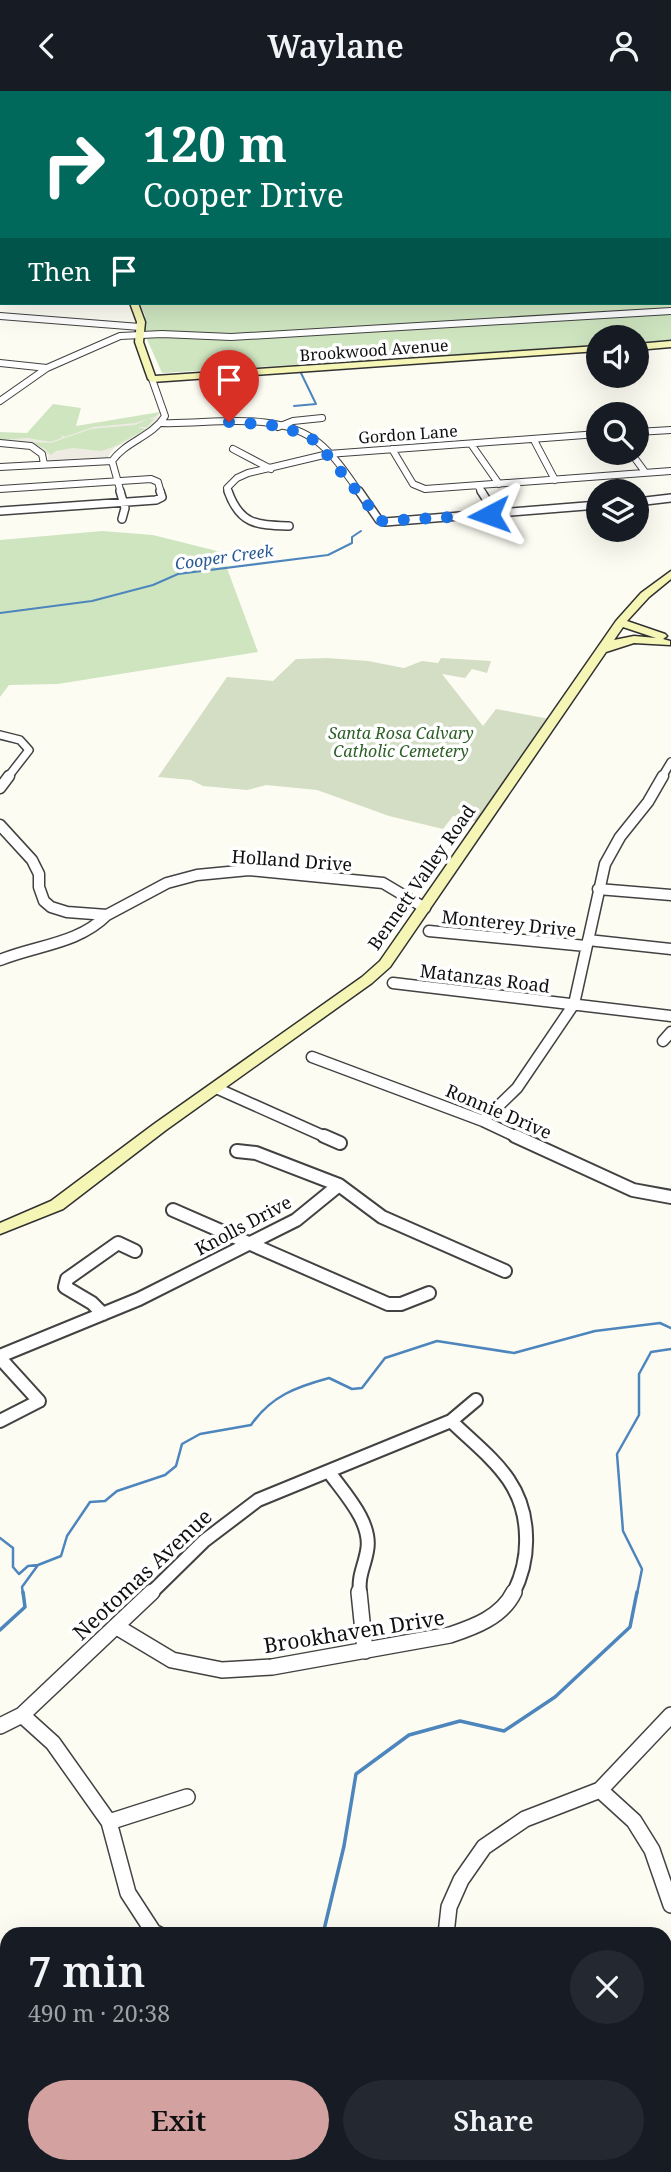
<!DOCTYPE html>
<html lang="en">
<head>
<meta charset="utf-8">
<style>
	:root { --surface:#171b24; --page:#242831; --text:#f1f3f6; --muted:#9ea1a6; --accent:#d3a2a0 }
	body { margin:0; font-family:"Noto Serif",serif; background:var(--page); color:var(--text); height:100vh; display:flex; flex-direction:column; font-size:26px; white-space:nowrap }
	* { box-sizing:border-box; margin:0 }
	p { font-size:23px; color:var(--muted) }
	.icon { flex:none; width:38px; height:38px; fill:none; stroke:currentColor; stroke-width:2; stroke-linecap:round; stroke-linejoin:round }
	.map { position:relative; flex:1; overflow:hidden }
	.sheet { position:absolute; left:0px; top:1836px; width:672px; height:247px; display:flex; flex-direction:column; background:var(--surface); border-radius:21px 21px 0 0; box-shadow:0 7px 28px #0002 }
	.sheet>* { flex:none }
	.banner { position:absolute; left:0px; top:0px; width:672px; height:214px; box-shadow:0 7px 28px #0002; background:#00695c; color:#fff; overflow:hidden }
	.tools { position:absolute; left:586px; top:234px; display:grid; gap:14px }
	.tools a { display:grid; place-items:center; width:63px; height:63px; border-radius:50%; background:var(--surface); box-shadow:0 7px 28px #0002; font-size:35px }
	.pin { position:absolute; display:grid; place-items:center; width:60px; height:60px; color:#fff; margin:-72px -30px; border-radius:50% 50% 50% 0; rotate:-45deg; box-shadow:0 0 7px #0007 }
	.pin .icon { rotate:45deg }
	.me { position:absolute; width:77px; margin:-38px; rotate:266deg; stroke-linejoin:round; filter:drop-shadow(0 0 5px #0008) }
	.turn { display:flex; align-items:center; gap:24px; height:147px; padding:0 28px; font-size:32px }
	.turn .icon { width:91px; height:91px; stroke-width:2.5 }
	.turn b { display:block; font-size:49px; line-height:60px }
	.then { display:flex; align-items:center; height:66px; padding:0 28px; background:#0003; gap:14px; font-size:26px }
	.round { display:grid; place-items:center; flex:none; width:74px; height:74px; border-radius:37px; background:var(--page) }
	.summary { display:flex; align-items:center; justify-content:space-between; height:119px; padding:0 28px }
	h1 { font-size:42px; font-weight:600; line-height:52px }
	.button { display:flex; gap:14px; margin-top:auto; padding:14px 28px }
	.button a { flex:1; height:80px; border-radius:42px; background:var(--accent); color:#111; font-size:28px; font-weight:600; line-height:80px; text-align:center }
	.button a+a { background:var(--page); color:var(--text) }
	header { display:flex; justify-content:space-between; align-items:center; height:91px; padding:0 28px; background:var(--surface); font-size:32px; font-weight:600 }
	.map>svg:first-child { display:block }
	.green { fill:#cfe5c0 }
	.cemetery { fill:#d4dec5 }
	.plaza { fill:#eeece2; fill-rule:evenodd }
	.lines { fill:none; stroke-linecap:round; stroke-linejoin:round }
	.stream-far2 { stroke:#4d85bd; stroke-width:2 }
	.stream-far1 { stroke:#4d85bd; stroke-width:2.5 }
	.stream { stroke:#4d85bd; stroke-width:3.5 }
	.street-far5-casing { stroke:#424242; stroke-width:6 }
	.street-far4-casing { stroke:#424242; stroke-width:8 }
	.street-far3-casing { stroke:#424242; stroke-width:10 }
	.street-far2-casing { stroke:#424242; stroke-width:13 }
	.street-far1-casing { stroke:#424242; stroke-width:16 }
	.street-casing { stroke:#424242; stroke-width:18 }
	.secondary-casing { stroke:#313131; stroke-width:3 }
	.highway-casing { stroke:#202020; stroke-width:3 }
	.street-far5 { stroke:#fff; stroke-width:4.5 }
	.street-far4 { stroke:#fff; stroke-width:6 }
	.street-far3 { stroke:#fff; stroke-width:7 }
	.street-far2 { stroke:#fff; stroke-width:10 }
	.street-far1 { stroke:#fff; stroke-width:12 }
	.street { stroke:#fff; stroke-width:15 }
	.secondary { fill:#f5f5b6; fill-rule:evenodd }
	.highway { fill:#e3ae6c; fill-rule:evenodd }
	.route { stroke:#1a73e8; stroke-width:12; stroke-dasharray:0 21.6 }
	.labels { text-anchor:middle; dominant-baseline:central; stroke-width:7; stroke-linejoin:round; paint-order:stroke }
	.far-street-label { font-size:16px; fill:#0f0f0f; stroke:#fff }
	.far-water-label { font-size:16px; font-style:italic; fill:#275993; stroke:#fff }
	.far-park-label { font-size:16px; font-style:italic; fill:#2d6027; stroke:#fff }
	.street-label { font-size:18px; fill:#0f0f0f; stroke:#fff }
	.near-street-label { font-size:21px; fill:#0f0f0f; stroke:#fff }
</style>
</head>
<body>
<header><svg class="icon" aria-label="back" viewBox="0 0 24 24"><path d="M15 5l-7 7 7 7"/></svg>Waylane<svg class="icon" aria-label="person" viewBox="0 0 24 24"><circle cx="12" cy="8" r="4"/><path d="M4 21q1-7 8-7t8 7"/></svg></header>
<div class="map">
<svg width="671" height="2081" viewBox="0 0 671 2081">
	<rect width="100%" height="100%" fill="#fdfcf3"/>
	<!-- green -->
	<path class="green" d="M671 136V250L637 253V247H598V255L162 282 146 246 145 224 139 212H670Z
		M53 313 81 317 76 335 160 321 152 335 112 358 107 367 52 371C45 351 21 349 0 349V341L27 342Z
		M102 440 153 444 221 461 258 561 58 593 9 594 0 606V449Z"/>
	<!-- cemetery -->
	<path class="cemetery" d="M327 567 368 570 404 577 422 570 438 572 441 567 491 570 487 582 472 578 465 587 442 583 483 635 496 618 550 628 478 731 453 725 443 738 389 725 317 699 266 694 247 699 203 695 191 689 158 686 227 586 273 590 296 568Z"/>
	<!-- plaza -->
	<path class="plaza" d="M160 321 158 328 149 336 119 352 104 369 48 371V362L37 355 0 349 28 347 50 351 62 347 61 344 65 346 93 336 135 332 155 326ZM148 328H154L147 336H137L145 338 113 356 101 360 73 357 56 360 51 364 44 357 27 351 51 352 91 338 135 334Z"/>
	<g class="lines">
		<!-- stream-far2 -->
		<path class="stream-far2" d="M294 315 316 313 300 280
			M0 522 92 510 153 494 178 483 328 464 352 452V446L361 440"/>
		<!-- stream-far1 -->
		<path class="stream-far1" d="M0 1447 13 1457V1476L19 1483 28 1475 38 1474
			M23 1503 22 1496 38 1474 61 1465 67 1445 90 1411 105 1410 117 1400 165 1384 176 1375 182 1353 200 1343 251 1334C271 1305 296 1296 329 1287L352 1298 362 1297 385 1267 437 1250 514 1262 595 1240 660 1232 671 1237
			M637 1503 642 1478 623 1440 617 1363 639 1324V1283L651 1261 671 1258"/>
		<!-- stream -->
		<path class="stream" d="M0 1539 25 1516 23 1501
			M323 1843 344 1755 356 1683 409 1644 460 1630 504 1640 555 1606 630 1536 637 1501
			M96 2076V2081"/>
		<defs>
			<path id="street-far5" d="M670 28V31"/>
			<path id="street-far4" d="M0 225 140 236
				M0 272 47 277
				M0 310 47 277 120 245 162 243 231 246 671 220
				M161 332C211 334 277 318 319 352 335 365 348 385 360 402
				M278 336 293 330 322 327
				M637 341 671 339
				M535 351 555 389
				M0 352 31 355 42 363 44 373
				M471 353 499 393
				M233 358 271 378
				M392 358 413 393 425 398 671 380
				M631 362 645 381
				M0 376 112 370
				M478 395 483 402
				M0 398 151 388 158 391 161 402
				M121 402 112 370C126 350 152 346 165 325L152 288
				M229 402 227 397 237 387 248 382 328 363 598 343"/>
			<path id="street-far3" d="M120 400 125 417 122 428
				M228 400C240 434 257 434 289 435
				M359 400 379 429 385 431 598 414
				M481 400 496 423
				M637 411 671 407
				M0 420 156 409 162 406 160 400
				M0 644 20 649 29 659 8 686
				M662 686 671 671"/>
			<path id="street-far2" d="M0 697 9 685
				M0 734 32 769 39 783V796L44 810 51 816 67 821 107 824 167 792 197 784 249 779 383 792 425 817
				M598 798 671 804
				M429 840 586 855
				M588 849 671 858
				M0 869C37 854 78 853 107 824
				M393 892 671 925
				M663 950 671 941
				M312 966 483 1030 519 1047
				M216 997 328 1047
				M483 1030 517 997 574 913 605 773 620 746 648 711 663 685"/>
			<path id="street-far1" d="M324 1045 340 1052
				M515 1045 633 1099 671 1106
				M237 1060 256 1062 339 1094 382 1126 505 1180
				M173 1119 388 1213H401L429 1202
				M103 1223 92 1212 65 1196 67 1188 118 1152 135 1160
				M0 1265 139 1208 296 1129 339 1094
				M0 1267 39 1310 0 1330
				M451 1330C488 1366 525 1389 526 1445 527 1466 522 1485 513 1503
				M329 1381C344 1402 373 1432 367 1460 364 1477 358 1484 360 1503
				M150 1503 204 1450 258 1409 451 1330 476 1309"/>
			<path id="street" d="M359 1501 365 1560
				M117 1536 172 1569 222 1579 272 1576 450 1544C474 1536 502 1526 514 1501
				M22 1624 53 1652 109 1731 128 1802 154 1842 158 1843
				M0 1635 22 1624 152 1501
				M600 1699 634 1730 652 1759 671 1814
				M109 1731 187 1706
				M446 1843 449 1816 461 1789 484 1756 525 1728 600 1699 671 1624
				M665 2059 671 2058
				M363 2081 368 2076"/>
			<path id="secondary" d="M45 0H51L52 2H46Z
				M670 31H671V36H670Z
				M0 51H2V55H0Z
				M670 103H671V108H670Z
				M670 131H671V136H670Z
				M130 212H138L145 231 143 251 155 285 598 255V260L152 291 148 288 135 251 137 231Z
				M671 250V256L637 259V253Z
				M671 480V488L649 506 627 530 665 543 667 545 663 548 670 550V554L634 552 606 561 390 876 372 892 166 1039 63 1118 0 1143V1132L51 1110 154 1033 362 886 380 870 616 530 641 502ZM623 536 656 547 634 545 614 549Z"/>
			<path id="highway" d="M624 0H632V2H624Z
				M651 0H660L650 2Z
				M670 58 671 59V65L670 64Z
				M670 75 671 76V82H670Z
				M670 94H671V101H670Z"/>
		</defs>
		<!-- street-far5 casing -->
		<use href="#street-far5" class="street-far5-casing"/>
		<!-- street-far4 casing -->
		<use href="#street-far4" class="street-far4-casing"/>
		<!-- street-far3 casing -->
		<use href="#street-far3" class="street-far3-casing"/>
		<!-- street-far2 casing -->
		<use href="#street-far2" class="street-far2-casing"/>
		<!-- street-far1 casing -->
		<use href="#street-far1" class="street-far1-casing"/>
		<!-- street casing -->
		<use href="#street" class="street-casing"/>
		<!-- secondary casing -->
		<use href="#secondary" class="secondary-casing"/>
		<!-- highway casing -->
		<use href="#highway" class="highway-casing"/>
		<!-- street-far5 -->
		<use href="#street-far5" class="street-far5"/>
		<!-- street-far4 -->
		<use href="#street-far4" class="street-far4"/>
		<!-- street-far3 -->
		<use href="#street-far3" class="street-far3"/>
		<!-- street-far2 -->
		<use href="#street-far2" class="street-far2"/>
		<!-- street-far1 -->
		<use href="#street-far1" class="street-far1"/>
		<!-- street -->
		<use href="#street" class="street"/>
		<!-- secondary -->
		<use href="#secondary" class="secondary"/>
		<!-- highway -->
		<use href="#highway" class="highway"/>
	</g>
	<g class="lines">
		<!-- route -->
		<path class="route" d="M229 331 271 334 289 338 316 350 381 430 489 424"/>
	</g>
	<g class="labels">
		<!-- far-street labels -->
		<g class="far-street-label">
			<text transform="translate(374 259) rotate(-4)">Brookwood Avenue</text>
			<text transform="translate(408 343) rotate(-4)">Gordon Lane</text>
		</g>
		<!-- far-water labels -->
		<g class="far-water-label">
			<text transform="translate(224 466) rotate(-8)">Cooper Creek</text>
		</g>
		<!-- far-park labels -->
		<g class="far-park-label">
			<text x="401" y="642">Santa Rosa Calvary<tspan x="401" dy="18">Catholic Cemetery</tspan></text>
		</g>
		<!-- street labels -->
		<g class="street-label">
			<text transform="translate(292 769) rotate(4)">Holland Drive</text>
			<text transform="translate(421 786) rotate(-55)">Bennett Valley Road</text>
			<text transform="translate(509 832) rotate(6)">Monterey Drive</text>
			<text transform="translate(485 887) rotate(7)">Matanzas Road</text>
			<text transform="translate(499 1020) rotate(23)">Ronnie Drive</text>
			<text transform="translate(243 1134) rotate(-28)">Knolls Drive</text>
		</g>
		<!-- near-street labels -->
		<g class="near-street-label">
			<text transform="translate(142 1483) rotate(-43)">Neotomas Avenue</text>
			<text transform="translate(354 1540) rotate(-9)">Brookhaven Drive</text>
		</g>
	</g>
</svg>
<div class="tools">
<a><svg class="icon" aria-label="sound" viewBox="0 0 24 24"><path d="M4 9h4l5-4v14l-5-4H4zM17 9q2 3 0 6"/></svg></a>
<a><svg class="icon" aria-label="search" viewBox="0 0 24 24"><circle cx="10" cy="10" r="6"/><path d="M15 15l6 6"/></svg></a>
<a><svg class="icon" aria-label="layers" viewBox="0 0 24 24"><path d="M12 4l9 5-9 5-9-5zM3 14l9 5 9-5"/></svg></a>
</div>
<div class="pin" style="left:229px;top:331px;background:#d93025"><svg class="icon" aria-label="arrive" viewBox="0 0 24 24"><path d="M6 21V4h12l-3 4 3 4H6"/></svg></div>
<svg class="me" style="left:489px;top:424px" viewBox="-20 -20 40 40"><path d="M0-17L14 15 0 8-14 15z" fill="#1a73e8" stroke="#fff" stroke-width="4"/></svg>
<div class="banner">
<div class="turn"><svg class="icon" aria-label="right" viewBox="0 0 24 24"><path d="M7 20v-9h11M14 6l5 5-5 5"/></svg><div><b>120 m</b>Cooper Drive</div></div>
<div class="then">Then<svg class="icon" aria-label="arrive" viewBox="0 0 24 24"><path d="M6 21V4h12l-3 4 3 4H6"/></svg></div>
</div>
<section class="sheet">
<div class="summary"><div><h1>7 min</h1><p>490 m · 20:38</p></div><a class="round"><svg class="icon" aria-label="close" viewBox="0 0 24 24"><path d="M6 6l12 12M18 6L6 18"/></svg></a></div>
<div class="button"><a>Exit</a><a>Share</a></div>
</section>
</div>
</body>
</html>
